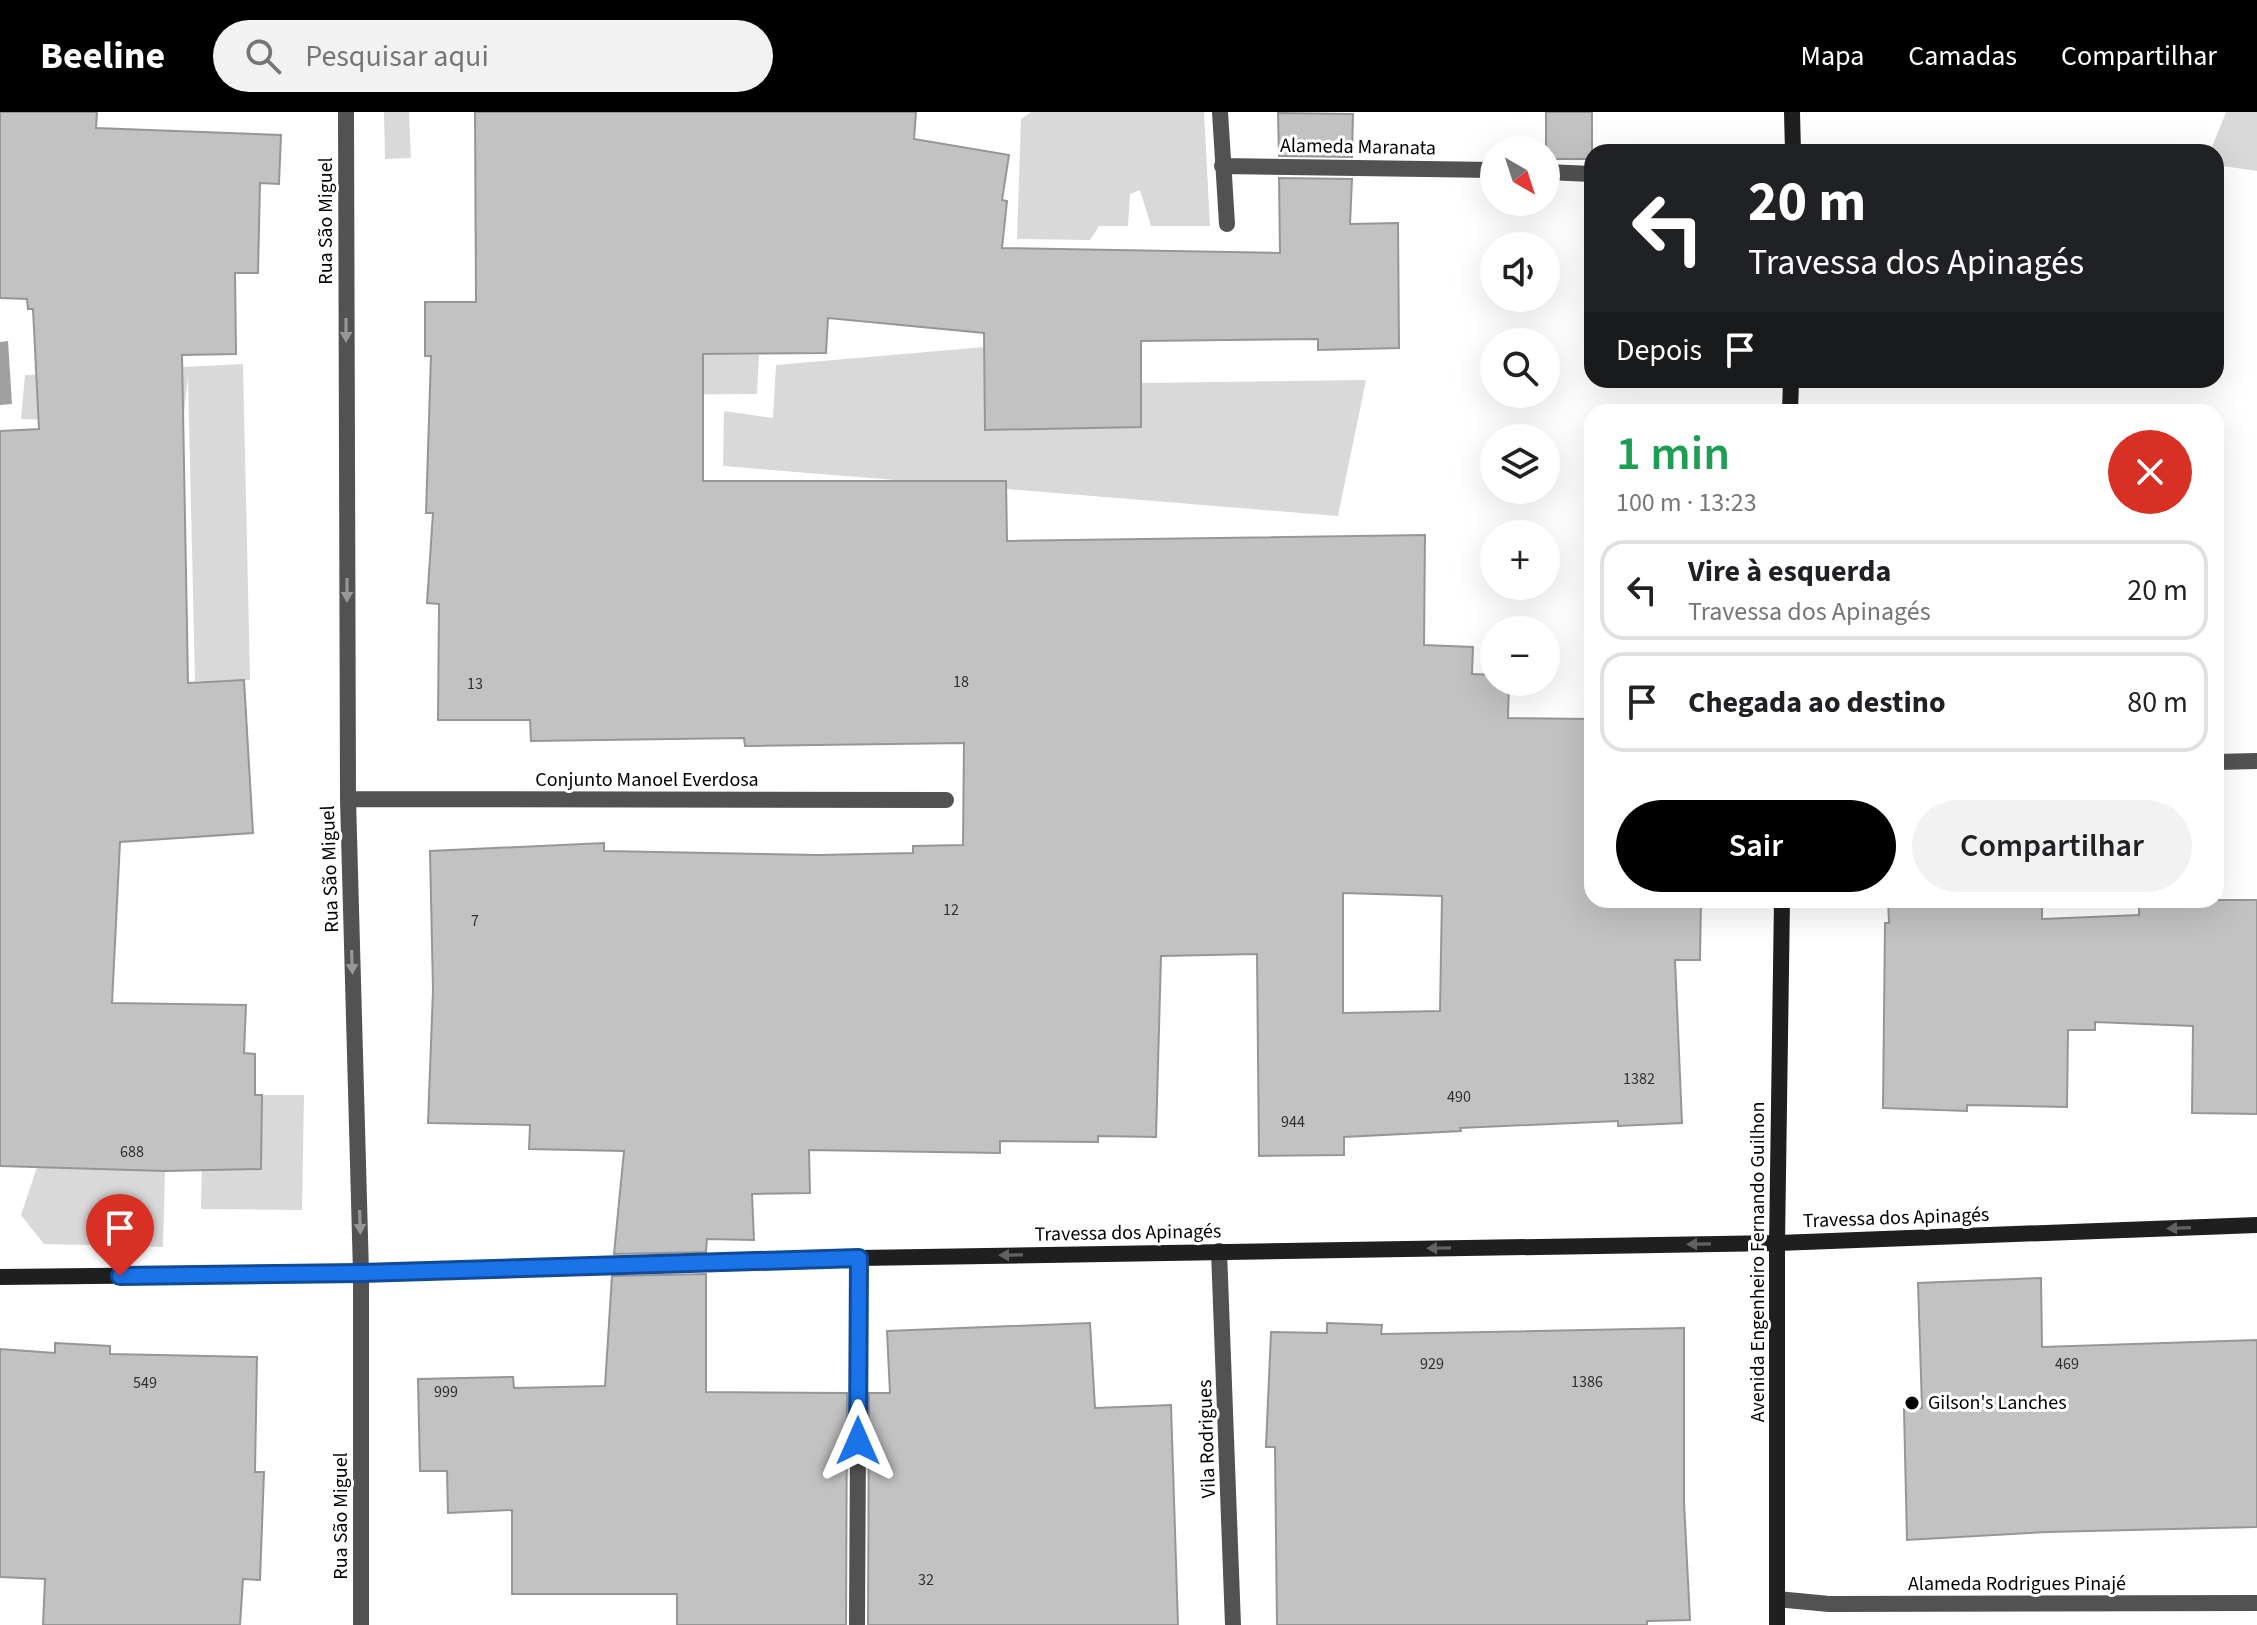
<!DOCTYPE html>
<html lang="pt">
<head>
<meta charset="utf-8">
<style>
	:root { --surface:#fff; --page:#f2f2f2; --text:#202124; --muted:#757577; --line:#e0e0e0; --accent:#000 }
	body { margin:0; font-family:"Source Sans 3",sans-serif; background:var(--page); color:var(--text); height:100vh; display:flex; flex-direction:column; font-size:30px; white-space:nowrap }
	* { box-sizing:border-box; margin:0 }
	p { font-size:26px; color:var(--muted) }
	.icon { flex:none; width:44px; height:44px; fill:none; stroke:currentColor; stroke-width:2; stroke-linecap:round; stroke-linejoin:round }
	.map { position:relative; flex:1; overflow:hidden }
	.details { position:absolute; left:1584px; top:292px; width:640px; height:504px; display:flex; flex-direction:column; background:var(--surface); border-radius:24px; box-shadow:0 8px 32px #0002 }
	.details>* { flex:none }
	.top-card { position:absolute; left:1584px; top:32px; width:640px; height:244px; border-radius:24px; box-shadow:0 8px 32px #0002; background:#202124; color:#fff; overflow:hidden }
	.needle { width:52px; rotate:141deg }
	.controls { position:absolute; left:1480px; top:24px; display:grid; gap:16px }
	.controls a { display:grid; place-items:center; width:80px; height:80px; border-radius:50%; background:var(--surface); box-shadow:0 8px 32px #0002; font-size:40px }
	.pin { position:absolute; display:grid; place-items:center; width:68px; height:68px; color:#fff; margin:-82px -34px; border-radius:50% 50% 50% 0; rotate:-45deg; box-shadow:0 0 8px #0007 }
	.pin .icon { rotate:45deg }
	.me { position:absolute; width:88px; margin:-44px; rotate:0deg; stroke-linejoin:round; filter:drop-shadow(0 0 6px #0008) }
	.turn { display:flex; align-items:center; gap:28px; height:168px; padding:0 32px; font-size:36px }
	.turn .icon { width:104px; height:104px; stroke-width:2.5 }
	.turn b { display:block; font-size:56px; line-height:68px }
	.then { display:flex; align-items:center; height:76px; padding:0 32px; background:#0003; gap:16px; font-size:30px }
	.round { display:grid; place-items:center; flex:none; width:84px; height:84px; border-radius:42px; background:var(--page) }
	.summary { display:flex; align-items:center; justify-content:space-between; height:136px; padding:0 32px }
	h1 { font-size:48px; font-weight:600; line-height:60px; color:#1e9e55 }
	.primary-button { display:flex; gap:16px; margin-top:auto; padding:16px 32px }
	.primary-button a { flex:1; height:92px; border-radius:48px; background:var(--accent); color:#fff; font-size:32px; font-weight:600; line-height:92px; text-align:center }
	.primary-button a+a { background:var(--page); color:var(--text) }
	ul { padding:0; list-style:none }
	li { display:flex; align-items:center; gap:24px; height:100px; margin:0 16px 12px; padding:0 16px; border:4px solid var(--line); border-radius:24px }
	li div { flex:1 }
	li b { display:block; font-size:30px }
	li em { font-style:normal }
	header { display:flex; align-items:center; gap:48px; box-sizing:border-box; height:112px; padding:0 40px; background:var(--accent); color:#fff }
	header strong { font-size:38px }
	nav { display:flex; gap:44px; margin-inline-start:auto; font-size:28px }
	.search { width:560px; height:72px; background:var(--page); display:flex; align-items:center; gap:20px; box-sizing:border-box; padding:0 28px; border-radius:44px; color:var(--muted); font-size:30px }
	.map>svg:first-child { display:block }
	.green { fill:#d9d9d9 }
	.water { fill:#a0a0a0 }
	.building { fill:#c2c2c2; stroke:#969696; stroke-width:2; fill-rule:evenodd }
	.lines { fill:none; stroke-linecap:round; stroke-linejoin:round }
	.street { stroke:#525252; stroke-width:16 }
	.secondary { stroke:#1f1f1f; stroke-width:16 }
	.oneway { fill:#979797 }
	.oneway2 { fill:#626262 }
	.route-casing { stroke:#114b97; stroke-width:20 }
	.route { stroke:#1a73e8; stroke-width:14 }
	.poi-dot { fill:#000; stroke:#fff; stroke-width:3 }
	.labels { text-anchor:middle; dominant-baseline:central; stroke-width:6; stroke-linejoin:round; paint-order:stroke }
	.number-label { font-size:16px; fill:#303030 }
	.street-label { font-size:20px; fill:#000; stroke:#fff }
	.poi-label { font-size:20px; fill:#000; stroke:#fff; text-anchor:start }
</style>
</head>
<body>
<header>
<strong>Beeline</strong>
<div class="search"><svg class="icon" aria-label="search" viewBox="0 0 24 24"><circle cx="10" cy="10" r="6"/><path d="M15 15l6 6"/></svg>Pesquisar aqui</div>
<nav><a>Mapa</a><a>Camadas</a><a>Compartilhar</a></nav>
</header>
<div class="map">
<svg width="2257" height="1513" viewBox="0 0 2257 1513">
	<rect width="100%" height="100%" fill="#fff"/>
	<!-- green -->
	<path class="green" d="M384 0H409L411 46 385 47Z
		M1031 0H1204L1210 114H1151L1140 78 1130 82 1128 114H1099L1090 128 1017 127 1021 7Z
		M2226 0H2257V59L2216 53V40H2210Z
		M984 235 985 318 1141 315V271L1366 268 1338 404 723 354 724 299 773 306 776 253Z
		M614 242 759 243 757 282 616 283Z
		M243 252 250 568 195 569 188 264 183 312 21 307 25 263Z
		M262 983H304L302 1098 201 1097 202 1056H261Z
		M37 1055 165 1059 163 1135 44 1132 21 1103Z"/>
	<!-- water -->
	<path class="water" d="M8 229 12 292 0 293V230Z"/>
	<!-- building -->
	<path class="building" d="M0 0H97L96 16 281 23 279 72 260 71 258 161H235L236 242 182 243 188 571 244 568 253 721 120 730 112 891 246 893 244 941 255 942V983H262L261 1057 165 1059 0 1054V319L39 317 33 197H28L27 187 0 186Z
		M475 0H916L914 27 1009 43 1002 88 1007 89 1002 136 1280 141 1279 66 1352 67 1350 112 1398 111 1399 236 1318 238V227L1141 229V315L985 318 984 221 828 206 826 241 703 242V369H1006L1007 429 1425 423 1424 533 1473 535 1472 562 1494 563V570H1509L1508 606 1592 607V788H1701L1700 848H1675L1682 1011 1618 1014V1009L1460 1016 1461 1019 1344 1025V1043L1259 1044 1257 842 1161 844 1156 1025 1098 1024V1030L1000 1029V1041L809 1038 810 1081 752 1082 754 1128 707 1127 706 1140 614 1142 624 1039 529 1037 530 1013 428 1011 433 878 430 739 604 731V739L819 743 913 741V734L963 733 964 631 745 634 744 626 531 629 530 608H438L439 492 427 491 433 401H426L431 244H425V190H476ZM1343 781 1442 784 1440 899 1343 901Z
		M1546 0H1592V47H1546Z
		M1278 1 1353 2 1352 45 1279 44Z
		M1888 788H2042V807L2139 803V788H2257V1002L2192 1001 2193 914 2095 910V918H2068L2067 995 1967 993V999L1883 996 1885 811H1889Z
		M706 1162V1280L847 1281 846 1513H677V1482H512V1398L448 1401 447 1359H420L418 1267 513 1265 514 1276 605 1274 612 1164Z
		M2041 1166 2042 1235 2257 1228V1415L2047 1420 1907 1428 1904 1297 1922 1296 1918 1171Z
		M1090 1211 1095 1296 1171 1293 1178 1513H868L869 1281H890L887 1219Z
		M1327 1211 1382 1213 1381 1222 1684 1216V1390L1690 1508 1647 1509V1513H1277L1275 1335H1266L1271 1220 1327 1221Z
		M55 1231 110 1234V1242L257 1245 255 1360H264L260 1468 243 1467 240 1513H43L45 1467 0 1465V1237L55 1241Z"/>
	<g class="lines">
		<!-- street -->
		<path class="street" d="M346 0 348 687 361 1161V1513
			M1220 0 1227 112
			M1222 54 1494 58
			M1546 60 1592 62
			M2216 650 2257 649
			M348 687 946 688
			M1219 1139 1233 1513
			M1777 1487 1829 1492 2257 1491
			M857 1513 859 1146"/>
		<!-- secondary -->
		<path class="secondary" d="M1792 0 1793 40
			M1790 300 1791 268
			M0 1165 361 1161 859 1146 1777 1131 2257 1113
			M1777 1513V1131L1782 788"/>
	</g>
	<!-- one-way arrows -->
	<defs><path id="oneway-solid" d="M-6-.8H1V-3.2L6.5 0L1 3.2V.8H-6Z" transform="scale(2)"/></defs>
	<g class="oneway">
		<use href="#oneway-solid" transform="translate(346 218) rotate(90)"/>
		<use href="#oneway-solid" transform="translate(347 478) rotate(90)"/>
		<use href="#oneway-solid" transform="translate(352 850) rotate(88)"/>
		<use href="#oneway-solid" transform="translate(360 1110) rotate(88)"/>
	</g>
	<g class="oneway2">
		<use href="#oneway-solid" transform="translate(2179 1116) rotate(178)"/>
		<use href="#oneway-solid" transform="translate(1699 1132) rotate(179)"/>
		<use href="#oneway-solid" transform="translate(1439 1136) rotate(179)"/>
		<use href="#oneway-solid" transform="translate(1011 1143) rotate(179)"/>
	</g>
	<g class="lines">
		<defs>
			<path id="route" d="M120 1164 361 1161 859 1146 858 1329"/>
		</defs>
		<!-- route casing -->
		<use href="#route" class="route-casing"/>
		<!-- route -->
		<use href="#route" class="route"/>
	</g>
	<!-- markers -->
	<circle class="poi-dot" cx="1912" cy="1291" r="8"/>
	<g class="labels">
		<!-- number labels -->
		<g class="number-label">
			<text x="961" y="570">18</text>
			<text x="475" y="572">13</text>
			<text x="951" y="798">12</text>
			<text x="475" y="809">7</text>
			<text x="1639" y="967">1382</text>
			<text x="1459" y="985">490</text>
			<text x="1293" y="1010">944</text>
			<text x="132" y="1040">688</text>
			<text x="1432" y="1252">929</text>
			<text x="2067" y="1252">469</text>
			<text x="1587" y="1270">1386</text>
			<text x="145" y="1271">549</text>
			<text x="446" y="1280">999</text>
			<text x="926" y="1468">32</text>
		</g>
		<!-- street labels -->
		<g class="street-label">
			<text transform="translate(1358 35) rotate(1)">Alameda Maranata</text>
			<text transform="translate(326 109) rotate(-90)">Rua São Miguel</text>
			<text x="647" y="668">Conjunto Manoel Everdosa</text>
			<text transform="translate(330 757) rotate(-92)">Rua São Miguel</text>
			<text transform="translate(1896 1106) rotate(-2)">Travessa dos Apinagés</text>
			<text transform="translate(1128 1121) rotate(-1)">Travessa dos Apinagés</text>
			<text transform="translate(1758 1150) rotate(-90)">Avenida Engenheiro Fernando Guilhon</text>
			<text transform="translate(1207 1327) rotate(-92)">Vila Rodrigues</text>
			<text transform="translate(341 1404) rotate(-90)">Rua São Miguel</text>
			<text x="2017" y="1472">Alameda Rodrigues Pinajé</text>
		</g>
		<!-- poi labels -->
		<g class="poi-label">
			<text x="1928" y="1291">Gilson's Lanches</text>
		</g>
	</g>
</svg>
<div class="controls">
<a><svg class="needle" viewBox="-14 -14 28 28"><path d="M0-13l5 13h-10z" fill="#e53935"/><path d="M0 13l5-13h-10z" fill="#757577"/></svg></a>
<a><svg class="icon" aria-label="sound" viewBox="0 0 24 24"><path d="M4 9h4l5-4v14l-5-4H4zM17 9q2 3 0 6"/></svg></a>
<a><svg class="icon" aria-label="search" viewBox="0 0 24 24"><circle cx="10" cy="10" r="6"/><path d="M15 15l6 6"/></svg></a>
<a><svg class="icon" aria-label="layers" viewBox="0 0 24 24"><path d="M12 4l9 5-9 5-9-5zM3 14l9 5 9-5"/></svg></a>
<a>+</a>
<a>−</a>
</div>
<div class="pin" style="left:120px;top:1164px;background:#d93025"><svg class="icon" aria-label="arrive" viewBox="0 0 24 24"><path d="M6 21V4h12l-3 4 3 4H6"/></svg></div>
<svg class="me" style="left:858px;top:1329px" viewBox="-20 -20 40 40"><path d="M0-17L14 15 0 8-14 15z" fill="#1a73e8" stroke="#fff" stroke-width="4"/></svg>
<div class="top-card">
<div class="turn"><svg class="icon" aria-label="left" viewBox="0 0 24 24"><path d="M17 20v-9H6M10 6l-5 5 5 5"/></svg><div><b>20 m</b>Travessa dos Apinagés</div></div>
<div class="then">Depois<svg class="icon" aria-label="arrive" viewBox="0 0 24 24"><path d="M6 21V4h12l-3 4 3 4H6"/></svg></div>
</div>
<section class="details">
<div class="summary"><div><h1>1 min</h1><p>100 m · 13:23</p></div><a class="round" style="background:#d93025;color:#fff"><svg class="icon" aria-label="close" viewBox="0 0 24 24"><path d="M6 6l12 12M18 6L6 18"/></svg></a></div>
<ul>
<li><svg class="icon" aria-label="left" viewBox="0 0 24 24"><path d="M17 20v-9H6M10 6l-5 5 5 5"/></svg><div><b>Vire à esquerda</b><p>Travessa dos Apinagés</p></div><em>20 m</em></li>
<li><svg class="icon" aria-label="arrive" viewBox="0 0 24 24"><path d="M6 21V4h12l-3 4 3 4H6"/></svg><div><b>Chegada ao destino</b></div><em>80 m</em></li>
</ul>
<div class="primary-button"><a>Sair</a><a>Compartilhar</a></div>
</section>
</div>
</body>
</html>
